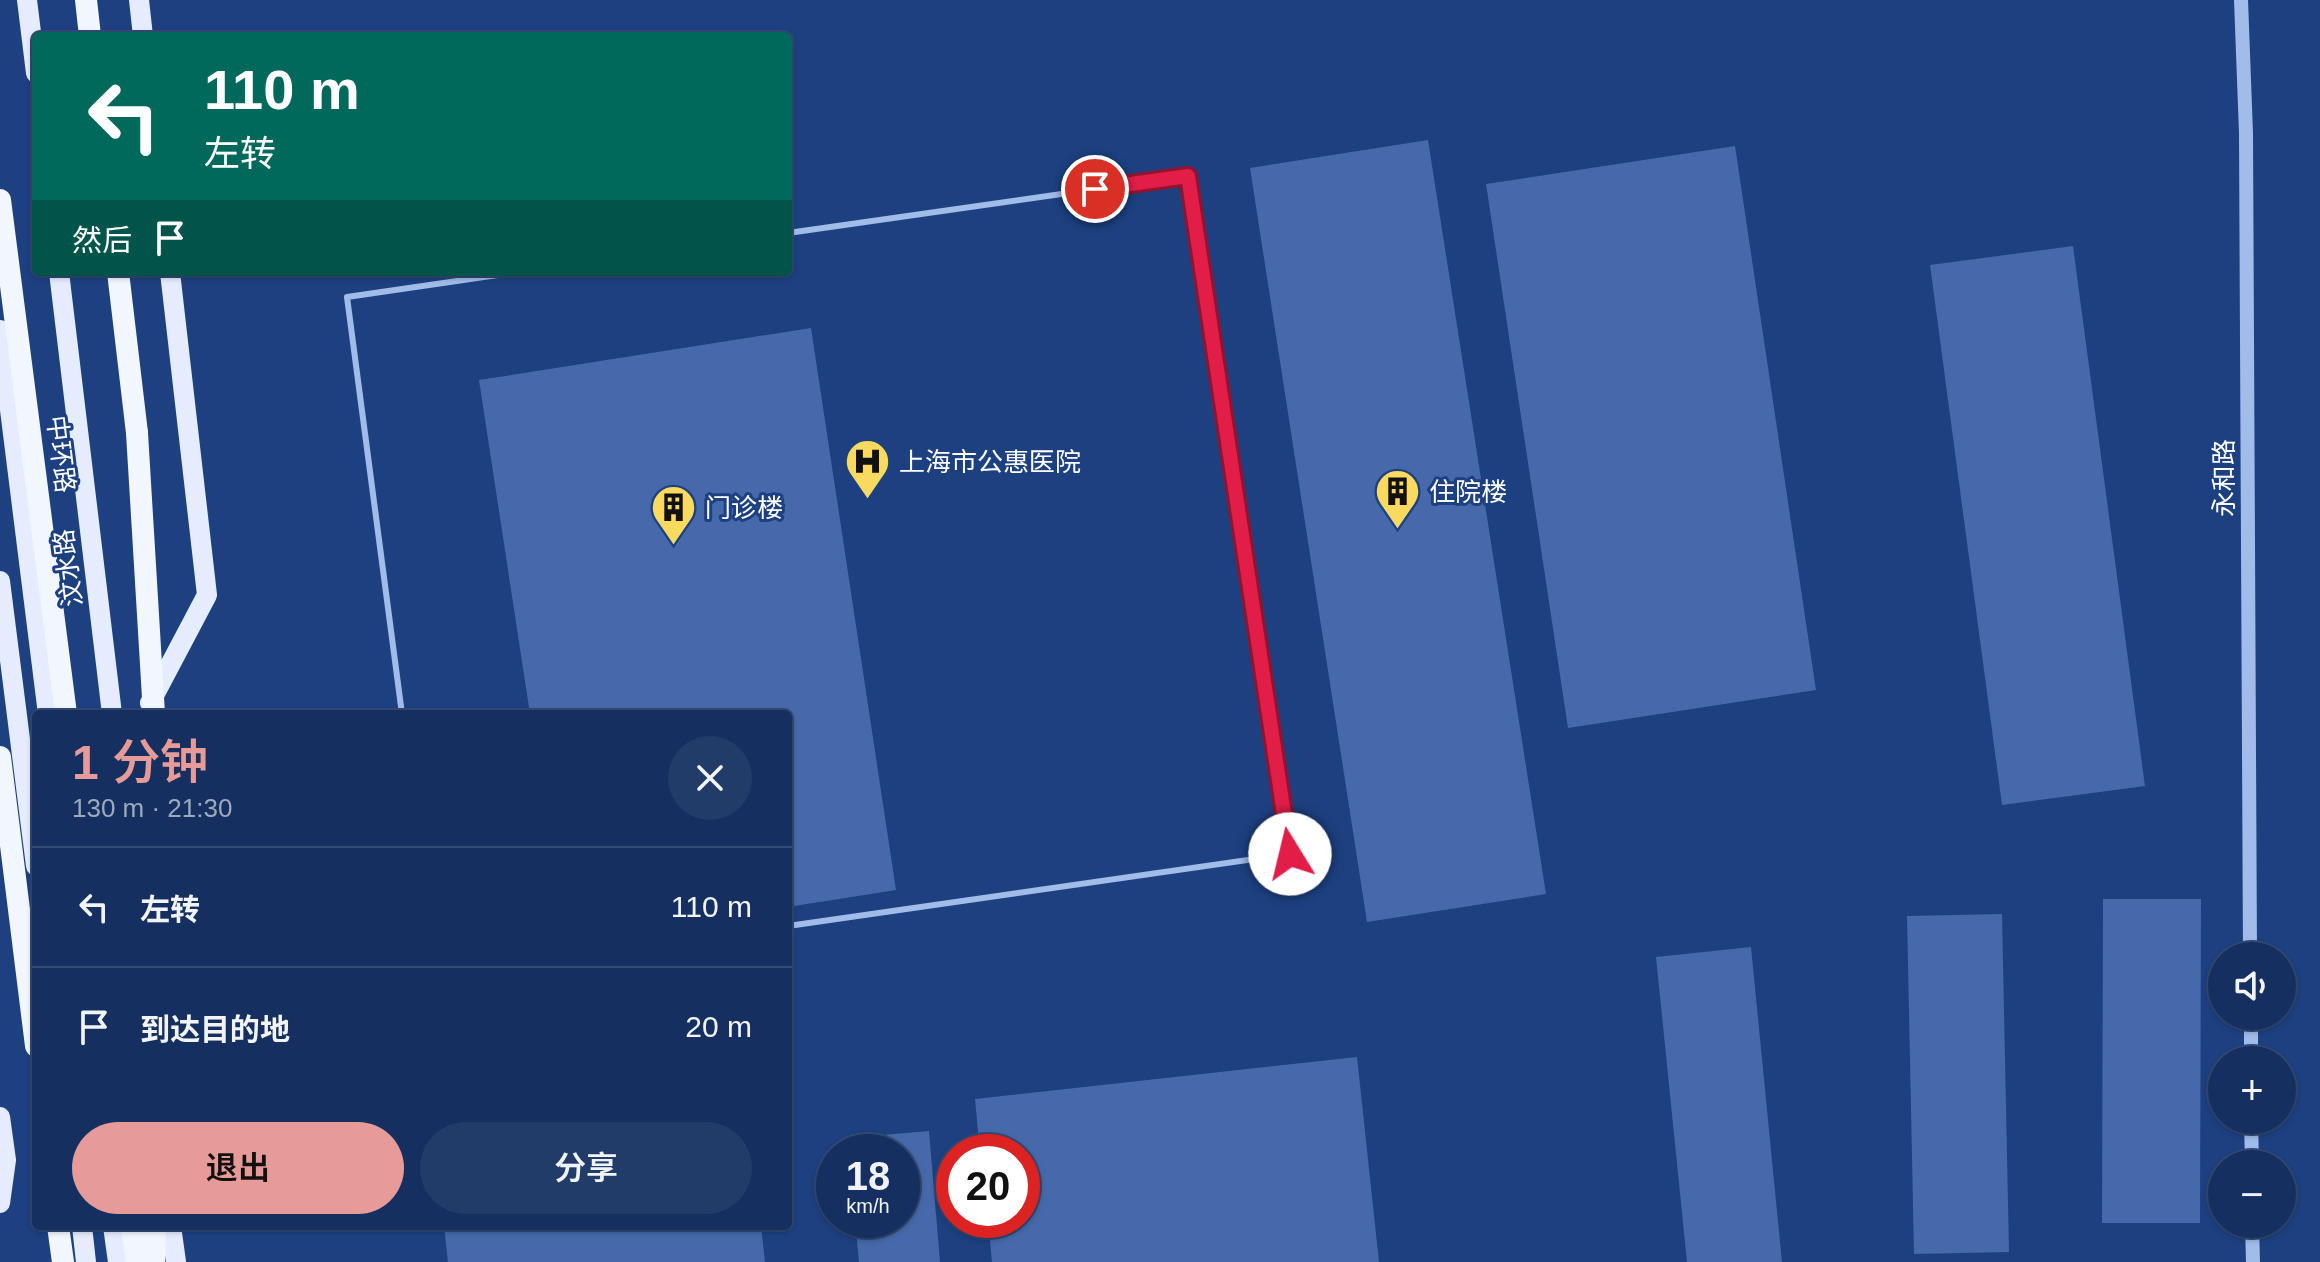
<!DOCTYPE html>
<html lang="zh">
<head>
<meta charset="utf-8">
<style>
	:root { --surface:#153060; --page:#223c69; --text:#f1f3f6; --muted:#9da9bd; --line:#344b75; --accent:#e69b98 }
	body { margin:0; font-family:Arial,"Noto Sans SC",sans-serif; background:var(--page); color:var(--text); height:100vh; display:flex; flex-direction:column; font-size:30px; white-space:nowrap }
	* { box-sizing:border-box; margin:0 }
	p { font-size:26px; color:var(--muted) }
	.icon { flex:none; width:44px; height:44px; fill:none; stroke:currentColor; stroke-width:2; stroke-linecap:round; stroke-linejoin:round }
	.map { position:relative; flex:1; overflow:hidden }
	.panel { position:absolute; left:32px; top:710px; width:760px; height:520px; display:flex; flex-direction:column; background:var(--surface); border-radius:8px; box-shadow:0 2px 6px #0004,0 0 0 2px var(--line) }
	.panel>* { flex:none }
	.guide { position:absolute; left:32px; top:32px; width:760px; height:244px; border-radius:8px; box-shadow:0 2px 6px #0004,0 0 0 2px var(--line); background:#00695c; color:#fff; overflow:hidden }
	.tools { position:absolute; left:2208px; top:942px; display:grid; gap:16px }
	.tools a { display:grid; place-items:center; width:88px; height:88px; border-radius:50%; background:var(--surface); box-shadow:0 2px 6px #0004,0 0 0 2px var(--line); font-size:40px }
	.speed { position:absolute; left:816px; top:1134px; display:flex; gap:16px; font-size:40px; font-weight:700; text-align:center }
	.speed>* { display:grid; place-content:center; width:104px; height:104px; border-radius:50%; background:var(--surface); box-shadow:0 2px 6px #0004,0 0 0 2px var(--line); line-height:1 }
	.speed small { font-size:20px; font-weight:400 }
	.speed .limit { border:12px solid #d22; background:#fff; color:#111 }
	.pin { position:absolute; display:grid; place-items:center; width:68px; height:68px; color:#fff; margin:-34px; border:4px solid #fff; border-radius:50%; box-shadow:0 2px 8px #0007 }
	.me { position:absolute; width:88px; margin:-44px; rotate:351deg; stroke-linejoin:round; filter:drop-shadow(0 0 6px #0008) }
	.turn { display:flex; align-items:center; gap:28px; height:168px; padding:0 40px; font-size:36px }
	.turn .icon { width:104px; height:104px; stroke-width:2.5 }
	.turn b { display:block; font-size:56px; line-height:68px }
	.then { display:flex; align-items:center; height:76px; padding:0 40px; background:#0003; gap:16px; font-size:30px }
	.round { display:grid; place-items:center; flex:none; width:84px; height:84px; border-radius:42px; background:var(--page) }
	.head { display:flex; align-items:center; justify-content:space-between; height:136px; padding:0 40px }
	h1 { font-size:48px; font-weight:600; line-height:60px; color:var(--accent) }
	.button { display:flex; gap:16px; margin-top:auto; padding:16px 40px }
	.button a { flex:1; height:92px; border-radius:48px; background:var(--accent); color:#111; font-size:32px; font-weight:600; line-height:92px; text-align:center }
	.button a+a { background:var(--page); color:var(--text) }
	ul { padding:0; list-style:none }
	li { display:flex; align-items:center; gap:24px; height:120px; padding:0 40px; border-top:2px solid var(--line) }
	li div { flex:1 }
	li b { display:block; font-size:30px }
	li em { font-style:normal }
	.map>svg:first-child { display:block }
	.building { fill:#4569aa }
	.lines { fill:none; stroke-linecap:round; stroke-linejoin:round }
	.service { stroke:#a1bce9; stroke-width:6 }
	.tertiary { stroke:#a1bce9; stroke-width:14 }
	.primary { stroke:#e4ecfe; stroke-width:20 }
	.trunk { stroke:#f2f6fe; stroke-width:22 }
	.trunk-bridge { stroke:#f2f6fe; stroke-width:22 }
	.route-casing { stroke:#92132f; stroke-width:20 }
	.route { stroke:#e11d48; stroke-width:14 }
	.labels { text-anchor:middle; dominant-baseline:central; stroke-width:6; stroke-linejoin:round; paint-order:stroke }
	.street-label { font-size:26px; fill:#fff; stroke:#1c4080 }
	.poi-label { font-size:26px; fill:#fff; stroke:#1c4080; text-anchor:start }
</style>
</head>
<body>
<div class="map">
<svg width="2320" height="1262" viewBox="0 0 2320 1262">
	<rect width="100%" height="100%" fill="#1c4080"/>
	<!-- building -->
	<path class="building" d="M1428 140 1546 894 1367 922 1250 168Z
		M1735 146 1816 690 1568 728 1486 184Z
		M2073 246 2145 786 2002 805 1930 265Z
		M811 328 896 890 788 907V714H530L479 380Z
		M2103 899H2201L2200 1223H2102Z
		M2002 914 2009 1252 1914 1254 1907 916Z
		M1751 947 1782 1262H1687L1656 957Z
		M1357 1057 1379 1262H992L988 1220H1022V1152H980L975 1099Z
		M929 1131 940 1262H859L855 1220H902V1152H849L848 1138Z
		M444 1226H761L765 1262H448Z"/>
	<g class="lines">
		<!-- service -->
		<path class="service" d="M788 233 1188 176 1290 854 788 926
			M402 714 347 297 519 272"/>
		<!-- tertiary -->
		<path class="tertiary" d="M2241 0 2246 133 2250 956
			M2251 1016V1060
			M2251 1120 2252 1164
			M2252 1224 2253 1262"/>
		<!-- primary -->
		<path class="primary" d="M27 0 36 73
			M139 0 143 36
			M59 272 112 714
			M0 330 48 714
			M0 581 36 866
			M150 703 207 595 170 272
			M0 1117 6 1160 0 1203
			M82 1226 86 1262
			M113 1226 118 1262
			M171 1226 176 1262"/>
		<!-- trunk -->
		<path class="trunk" d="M86 0 90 36
			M0 200 66 714
			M118 272 137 433
			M58 1226 63 1262
			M154 1262 155 1226"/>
		<!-- trunk-bridge -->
		<path class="trunk-bridge" d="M137 433 154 714
			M0 757 36 1046
			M132 1226 137 1262"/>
	</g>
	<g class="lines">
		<defs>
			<path id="route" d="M1095 189 1188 176 1290 854"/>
		</defs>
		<!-- route casing -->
		<use href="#route" class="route-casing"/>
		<!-- route -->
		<use href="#route" class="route"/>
	</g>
	<!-- icons -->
	<defs>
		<symbol id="hospital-pin" viewBox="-11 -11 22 30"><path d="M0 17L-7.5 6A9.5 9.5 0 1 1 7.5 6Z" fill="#f9d95e" stroke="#1c4080"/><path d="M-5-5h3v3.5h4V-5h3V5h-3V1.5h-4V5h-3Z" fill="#111"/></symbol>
		<symbol id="building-pin" viewBox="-11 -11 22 30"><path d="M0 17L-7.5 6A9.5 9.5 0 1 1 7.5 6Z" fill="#f9d95e" stroke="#1c4080"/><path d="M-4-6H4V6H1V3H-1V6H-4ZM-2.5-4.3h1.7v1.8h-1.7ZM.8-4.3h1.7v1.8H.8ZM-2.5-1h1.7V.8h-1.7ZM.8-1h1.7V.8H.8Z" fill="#111"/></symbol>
	</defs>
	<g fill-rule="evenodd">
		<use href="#hospital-pin" x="842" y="436" width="51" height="69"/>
		<use href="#building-pin" x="1372" y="466" width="51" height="69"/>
		<use href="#building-pin" x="648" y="482" width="51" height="69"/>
	</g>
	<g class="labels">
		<!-- street labels -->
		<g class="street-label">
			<text transform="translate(61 454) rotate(83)">中环路</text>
			<text transform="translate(2224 478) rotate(-90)">永和路</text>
			<text transform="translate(68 568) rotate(-97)">汶水路</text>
		</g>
		<!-- poi labels -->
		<g class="poi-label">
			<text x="899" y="462">上海市公惠医院</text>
			<text x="1429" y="492">住院楼</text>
			<text x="705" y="508">门诊楼</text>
		</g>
	</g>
</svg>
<div class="tools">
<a><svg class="icon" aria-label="sound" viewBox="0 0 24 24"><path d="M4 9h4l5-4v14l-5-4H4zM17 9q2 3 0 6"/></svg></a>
<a>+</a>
<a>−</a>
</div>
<div class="speed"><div>18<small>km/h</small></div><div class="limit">20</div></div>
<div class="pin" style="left:1095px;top:189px;background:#d93025"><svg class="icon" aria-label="arrive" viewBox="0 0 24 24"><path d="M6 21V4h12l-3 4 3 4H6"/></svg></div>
<svg class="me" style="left:1290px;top:854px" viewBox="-20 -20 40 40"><circle r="19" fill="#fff"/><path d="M0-13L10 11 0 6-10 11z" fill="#e11d48"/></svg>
<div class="guide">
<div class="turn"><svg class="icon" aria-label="left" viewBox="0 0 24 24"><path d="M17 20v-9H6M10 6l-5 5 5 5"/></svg><div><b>110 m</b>左转</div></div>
<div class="then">然后<svg class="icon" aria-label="arrive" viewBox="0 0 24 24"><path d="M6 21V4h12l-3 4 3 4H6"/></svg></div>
</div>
<section class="panel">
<div class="head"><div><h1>1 分钟</h1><p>130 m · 21:30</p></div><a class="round"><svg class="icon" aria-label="close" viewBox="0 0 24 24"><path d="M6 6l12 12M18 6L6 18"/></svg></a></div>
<ul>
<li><svg class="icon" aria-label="left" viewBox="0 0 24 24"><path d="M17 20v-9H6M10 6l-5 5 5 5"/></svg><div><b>左转</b></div><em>110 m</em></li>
<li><svg class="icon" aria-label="arrive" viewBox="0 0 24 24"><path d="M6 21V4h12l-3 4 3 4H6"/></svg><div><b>到达目的地</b></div><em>20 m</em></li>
</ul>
<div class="button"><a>退出</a><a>分享</a></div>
</section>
</div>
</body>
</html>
